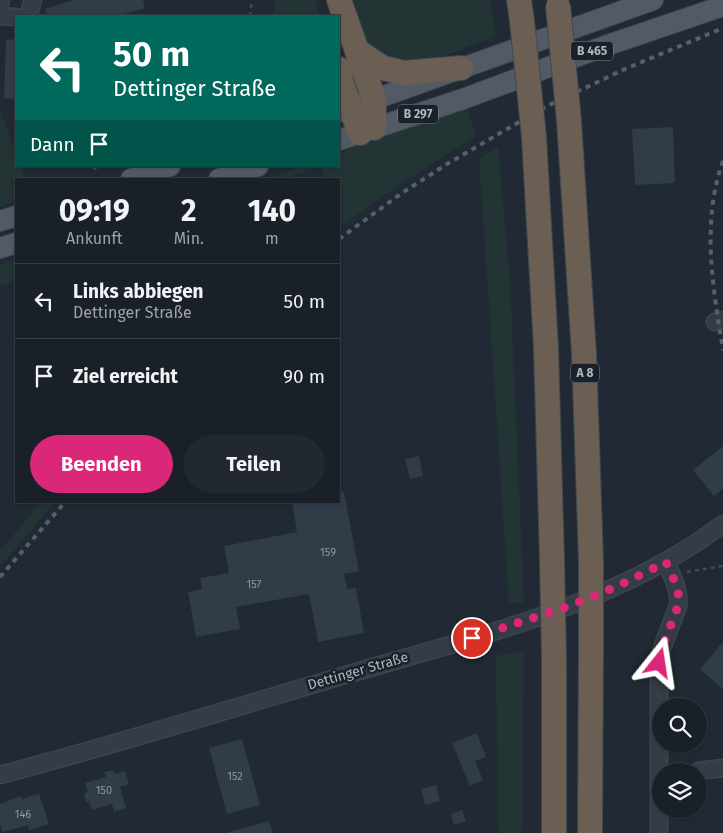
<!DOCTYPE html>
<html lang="de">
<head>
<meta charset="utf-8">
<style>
	:root { --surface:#192027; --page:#22282f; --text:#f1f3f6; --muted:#9fa3a7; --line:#373e44; --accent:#db2777 }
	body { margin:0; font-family:"Fira Sans",sans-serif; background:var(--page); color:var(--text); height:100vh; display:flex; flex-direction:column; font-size:19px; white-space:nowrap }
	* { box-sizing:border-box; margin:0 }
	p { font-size:16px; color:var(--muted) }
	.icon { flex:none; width:28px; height:28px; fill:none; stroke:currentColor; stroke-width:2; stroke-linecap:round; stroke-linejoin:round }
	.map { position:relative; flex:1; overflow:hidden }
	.panel { position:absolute; left:15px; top:178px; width:325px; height:325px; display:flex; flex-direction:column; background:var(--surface); border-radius:0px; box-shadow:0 1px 4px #0004,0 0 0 1px var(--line) }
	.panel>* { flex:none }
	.hud { position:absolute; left:15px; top:15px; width:325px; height:152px; border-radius:0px; box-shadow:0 1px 4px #0004,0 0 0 1px var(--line); background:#00695c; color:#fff; overflow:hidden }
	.controls { position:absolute; left:652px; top:698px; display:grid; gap:10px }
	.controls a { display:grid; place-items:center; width:55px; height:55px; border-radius:50%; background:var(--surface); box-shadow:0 1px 4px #0004,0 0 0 1px var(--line); font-size:25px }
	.pin { position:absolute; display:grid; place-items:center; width:42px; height:42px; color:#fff; margin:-21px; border:2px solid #fff; border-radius:50%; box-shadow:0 1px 5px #0007 }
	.me { position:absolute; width:55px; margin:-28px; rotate:15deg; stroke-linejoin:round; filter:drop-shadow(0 0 4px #0008) }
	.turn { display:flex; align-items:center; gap:18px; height:105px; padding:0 15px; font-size:22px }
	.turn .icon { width:65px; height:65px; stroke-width:2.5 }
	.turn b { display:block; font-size:35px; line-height:42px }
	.then { display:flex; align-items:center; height:48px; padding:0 15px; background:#0003; gap:10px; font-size:19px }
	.eta { display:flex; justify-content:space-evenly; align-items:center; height:85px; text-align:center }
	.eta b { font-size:30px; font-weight:700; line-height:35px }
	.action { display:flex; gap:10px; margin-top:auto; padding:10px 15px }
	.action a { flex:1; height:58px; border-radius:30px; background:var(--accent); color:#fff; font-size:20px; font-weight:700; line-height:58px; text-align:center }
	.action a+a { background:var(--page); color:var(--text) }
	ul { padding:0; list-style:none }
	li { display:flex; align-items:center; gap:15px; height:75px; padding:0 15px; border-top:1px solid var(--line) }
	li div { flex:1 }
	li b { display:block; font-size:19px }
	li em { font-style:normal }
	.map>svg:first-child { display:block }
	.green { fill:#233435 }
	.building { fill:#303c48 }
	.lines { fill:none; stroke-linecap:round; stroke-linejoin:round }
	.minor-casing { stroke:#3e454e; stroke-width:19 }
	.major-casing { stroke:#3e454e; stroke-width:22 }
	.highway-casing { stroke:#3f474f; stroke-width:26 }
	.path { stroke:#3b4d4e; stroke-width:2.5; stroke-dasharray:4 4; stroke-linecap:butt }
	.minor { stroke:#343c45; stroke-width:16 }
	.major { stroke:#525b65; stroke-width:20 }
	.highway { stroke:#6a5f52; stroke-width:24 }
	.rail { stroke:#56606c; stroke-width:4; stroke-dasharray:5 5; stroke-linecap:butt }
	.highway-bridge-casing { stroke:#3f474f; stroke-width:26; stroke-linecap:butt }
	.highway-bridge { stroke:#6a5f52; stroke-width:24 }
	.route { stroke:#db2777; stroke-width:9; stroke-dasharray:0 16.2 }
	.labels { text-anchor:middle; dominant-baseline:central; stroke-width:5; stroke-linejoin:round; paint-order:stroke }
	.number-label { font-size:11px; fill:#8d97a2 }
	.shield { fill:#1a2129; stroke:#828a94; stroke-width:1 }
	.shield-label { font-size:12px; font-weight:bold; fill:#aeb7c2 }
	.street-label { font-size:14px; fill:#aeb7c2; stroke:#1a2129 }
</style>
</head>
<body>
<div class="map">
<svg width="723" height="833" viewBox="0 0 723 833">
	<rect width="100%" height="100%" fill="#212a34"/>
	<!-- green -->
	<path class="green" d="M276 0H316L318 16H273Z
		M344 0H491L495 36 418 66 394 63 364 46Z
		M467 108 476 136 397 186 339 228V179H325L321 166H339V153Z
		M0 110 16 154V166H21L25 179H16V201L0 207Z
		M498 147 510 281 524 602 509 604 479 158Z
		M303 166H318L285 179H266Z
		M16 260V280L0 286V265Z
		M42 501H56L0 567V551Z
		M524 650 522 833H498L496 656Z"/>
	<!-- building -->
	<path class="building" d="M74 0H143L145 8 117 16H48L45 9Z
		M6 39 16 40V99L4 98Z
		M673 127 675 183 635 185 632 129Z
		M723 446V489L714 496 693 470Z
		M419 456 423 476 410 479 405 459Z
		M344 492 359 571 344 574 347 589 356 588 364 633 318 642 309 594 236 607 240 629 196 637 188 592 202 589 200 578 229 573 224 546 297 532 292 502 339 501V493Z
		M723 642V689L700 669Z
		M477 733 486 757 475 761 483 780 470 786 452 743Z
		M242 739 260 805 227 814 209 748Z
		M113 770 114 774 125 771 129 784 120 787 126 808 114 812 112 804 92 810 89 801 86 802 84 794 88 792 85 783 106 777 104 772Z
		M436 785 440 801 425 805 421 789Z
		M39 794 49 824 29 830 28 825 3 832 0 824V804L21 796 22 799Z
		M462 810 466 821 454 825 451 814Z
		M269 821 273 833H229V832Z"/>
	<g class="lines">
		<defs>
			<path id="minor" d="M0 3 1 0
				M0 16 16 17
				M28 16 33 0
				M715 322 723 320
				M699 771 723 768
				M0 775C117 744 233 708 349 674 477 636 614 606 723 524
				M659 833V663L662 648 678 606C680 590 672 576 666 562"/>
			<path id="major" d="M339 112 653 0
				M339 140 463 99 605 46 723 6
				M131 179 170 166
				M219 179 258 166
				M0 221 16 216
				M0 248 16 243"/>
			<path id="highway" d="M339 0 374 99V128
				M519 0 522 21
				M357 51 383 68 404 73 461 68
				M339 69 342 85 360 133
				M569 121 584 354 591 561
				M534 137 546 348 552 560
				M554 658V833
				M590 833 591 650"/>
		</defs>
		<!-- minor casing -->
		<use href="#minor" class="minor-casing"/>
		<!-- major casing -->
		<use href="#major" class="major-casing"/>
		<!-- highway casing -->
		<use href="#highway" class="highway-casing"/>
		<!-- path -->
		<path class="path" d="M250 16 252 0
			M93 169 102 166
			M687 572 723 566"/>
		<!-- minor -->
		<use href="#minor" class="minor"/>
		<!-- major -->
		<use href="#major" class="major"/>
		<!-- highway -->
		<use href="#highway" class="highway"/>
		<!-- rail -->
		<path class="rail" d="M723 161C701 222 713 289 723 350
			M339 239 402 193 447 164 545 107 625 69 723 28
			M0 577 66 501"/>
		<defs>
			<path id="highway-bridge" d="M558 6 569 121
				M522 21 534 137
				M552 560 554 658
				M591 561V650"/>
		</defs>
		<!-- highway-bridge casing -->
		<use href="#highway-bridge" class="highway-bridge-casing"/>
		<!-- highway-bridge -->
		<use href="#highway-bridge" class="highway-bridge"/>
	</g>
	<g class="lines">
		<!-- route -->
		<path class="route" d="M472 638 569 606 618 586 666 562C672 576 681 590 678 606L662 648 659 663"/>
	</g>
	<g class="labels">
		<!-- number labels -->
		<g class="number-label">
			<text x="328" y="552">159</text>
			<text x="254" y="584">157</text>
			<text x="235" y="776">152</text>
			<text x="104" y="790">150</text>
			<text x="23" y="814">146</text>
		</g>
		<!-- shield labels -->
		<g class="shield">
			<rect x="571" y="41.5" width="42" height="19" rx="4"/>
			<rect x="398" y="104.5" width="40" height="19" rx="4"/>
			<rect x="571" y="363.5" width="28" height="19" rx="4"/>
		</g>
		<g class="shield-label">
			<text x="592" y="51">B 465</text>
			<text x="418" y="114">B 297</text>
			<text x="585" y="373">A 8</text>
		</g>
		<!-- street labels -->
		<g class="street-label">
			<text transform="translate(358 671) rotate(-16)">Dettinger Straße</text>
		</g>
	</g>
</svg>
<div class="controls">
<a><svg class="icon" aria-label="search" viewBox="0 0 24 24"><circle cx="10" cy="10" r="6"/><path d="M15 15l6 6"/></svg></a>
<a><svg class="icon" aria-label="layers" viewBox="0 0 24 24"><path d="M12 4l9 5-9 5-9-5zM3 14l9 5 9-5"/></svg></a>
</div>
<div class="pin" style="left:472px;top:638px;background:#d93025"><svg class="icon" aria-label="arrive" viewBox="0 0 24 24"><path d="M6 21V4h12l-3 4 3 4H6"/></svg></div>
<svg class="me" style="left:659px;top:663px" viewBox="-20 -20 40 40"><path d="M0-17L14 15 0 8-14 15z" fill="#db2777" stroke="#fff" stroke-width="4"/></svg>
<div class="hud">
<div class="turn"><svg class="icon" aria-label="left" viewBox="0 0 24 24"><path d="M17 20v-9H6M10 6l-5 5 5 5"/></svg><div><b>50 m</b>Dettinger Straße</div></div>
<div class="then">Dann<svg class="icon" aria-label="arrive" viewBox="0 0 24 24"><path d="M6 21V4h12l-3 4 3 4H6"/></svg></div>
</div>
<section class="panel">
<div class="eta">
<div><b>09:19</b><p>Ankunft</p></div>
<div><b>2</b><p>Min.</p></div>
<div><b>140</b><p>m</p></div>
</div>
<ul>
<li><svg class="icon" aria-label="left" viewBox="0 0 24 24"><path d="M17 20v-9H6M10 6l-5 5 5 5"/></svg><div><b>Links abbiegen</b><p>Dettinger Straße</p></div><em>50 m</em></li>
<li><svg class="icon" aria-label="arrive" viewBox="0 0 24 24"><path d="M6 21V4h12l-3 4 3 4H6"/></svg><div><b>Ziel erreicht</b></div><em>90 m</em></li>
</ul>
<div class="action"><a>Beenden</a><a>Teilen</a></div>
</section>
</div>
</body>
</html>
